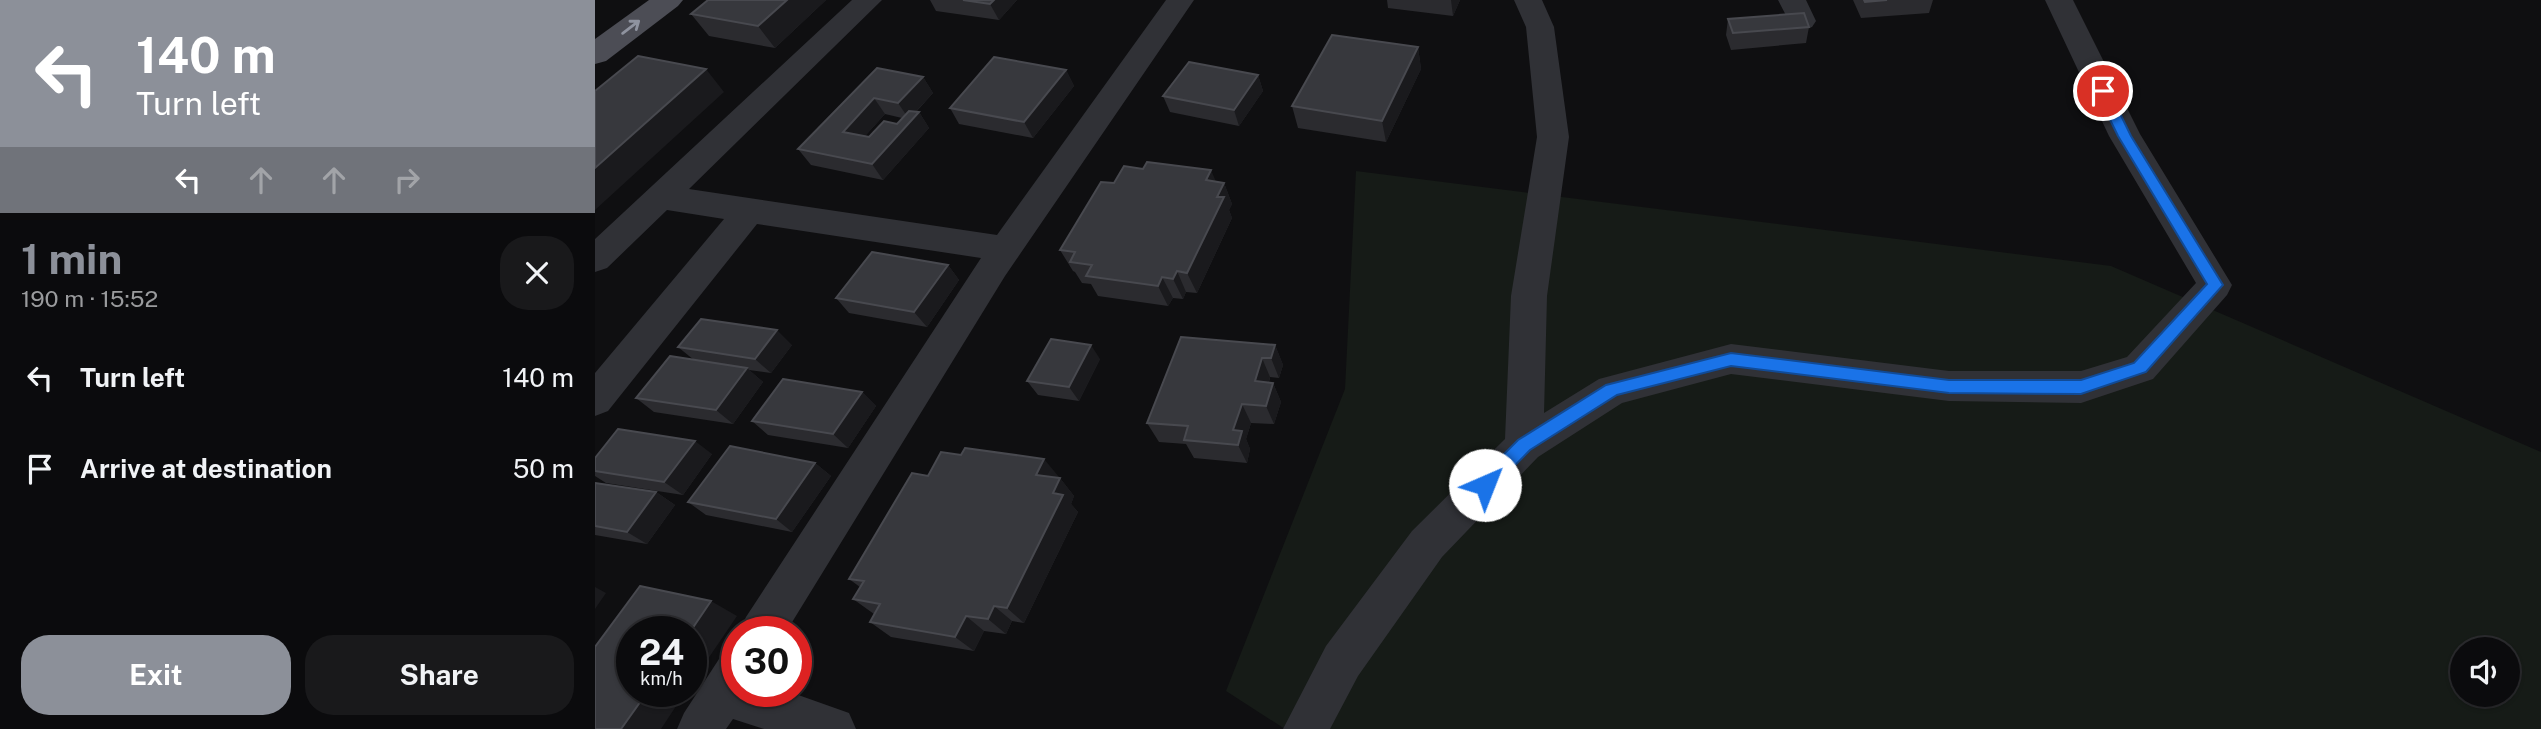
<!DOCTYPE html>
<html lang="en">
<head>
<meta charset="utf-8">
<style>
	:root { --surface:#0b0b0d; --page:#19191b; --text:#f1f3f6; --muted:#9a9b9d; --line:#2b2b2e; --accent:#8c9099 }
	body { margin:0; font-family:"Public Sans",sans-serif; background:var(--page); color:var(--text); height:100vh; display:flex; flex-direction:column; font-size:26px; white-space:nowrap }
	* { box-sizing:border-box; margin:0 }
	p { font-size:23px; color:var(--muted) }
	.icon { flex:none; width:38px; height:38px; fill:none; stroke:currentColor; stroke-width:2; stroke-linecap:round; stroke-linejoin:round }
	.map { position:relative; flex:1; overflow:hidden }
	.panel { display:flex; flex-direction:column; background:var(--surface); width:595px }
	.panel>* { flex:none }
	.guide { background:#8c9099; color:#fff; overflow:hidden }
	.fabs { position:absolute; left:1855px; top:637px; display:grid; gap:14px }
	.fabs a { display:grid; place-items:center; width:70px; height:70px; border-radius:50%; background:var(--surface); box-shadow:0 2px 5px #0004,0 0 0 2px var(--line); font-size:35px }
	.speed { position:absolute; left:21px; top:616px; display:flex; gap:14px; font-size:35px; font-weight:700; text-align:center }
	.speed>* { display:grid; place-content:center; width:91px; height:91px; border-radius:50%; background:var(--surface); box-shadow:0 2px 5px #0004,0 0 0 2px var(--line); line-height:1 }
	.speed small { font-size:18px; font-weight:400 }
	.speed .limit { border:10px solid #d22; background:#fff; color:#111 }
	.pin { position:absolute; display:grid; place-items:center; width:60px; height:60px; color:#fff; margin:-30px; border:4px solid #fff; border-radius:50%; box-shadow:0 2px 7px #0007 }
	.me { position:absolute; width:77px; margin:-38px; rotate:44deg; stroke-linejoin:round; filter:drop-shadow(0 0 5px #0008) }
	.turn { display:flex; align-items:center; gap:24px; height:147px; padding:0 21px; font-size:32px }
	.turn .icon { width:91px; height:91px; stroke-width:2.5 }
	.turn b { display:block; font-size:49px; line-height:60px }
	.lanes { display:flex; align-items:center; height:66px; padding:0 21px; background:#0003; justify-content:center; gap:35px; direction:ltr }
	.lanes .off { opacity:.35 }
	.round { display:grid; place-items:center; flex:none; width:74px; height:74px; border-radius:28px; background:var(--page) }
	.overview { display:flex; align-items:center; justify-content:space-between; height:119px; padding:0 21px }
	h1 { font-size:42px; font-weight:700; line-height:52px; color:var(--accent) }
	.primary-button { display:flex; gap:14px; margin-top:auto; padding:14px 21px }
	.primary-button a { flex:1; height:80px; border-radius:28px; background:var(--accent); color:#fff; font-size:28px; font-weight:700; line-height:80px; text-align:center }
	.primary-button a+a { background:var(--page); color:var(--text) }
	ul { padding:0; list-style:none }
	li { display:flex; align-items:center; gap:21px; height:91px; padding:0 21px }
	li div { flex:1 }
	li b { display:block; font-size:26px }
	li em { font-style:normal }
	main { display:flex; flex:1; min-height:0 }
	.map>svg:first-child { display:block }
	.green { fill:#161b17; fill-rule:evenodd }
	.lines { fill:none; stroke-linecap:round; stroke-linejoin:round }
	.minor { fill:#303136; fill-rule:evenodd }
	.primary { fill:#4c4d55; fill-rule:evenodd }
	.wall { fill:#2b2b2f; fill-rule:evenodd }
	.shaded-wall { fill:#1a1a1d }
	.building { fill:#37383d; stroke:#48494f; stroke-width:2 }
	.oneway { stroke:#8f939f }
	.route { fill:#1a73e8; stroke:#114b97; stroke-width:2 }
</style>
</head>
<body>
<main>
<section class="panel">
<div class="guide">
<div class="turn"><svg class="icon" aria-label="left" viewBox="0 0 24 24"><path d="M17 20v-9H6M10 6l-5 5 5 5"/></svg><div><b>140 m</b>Turn left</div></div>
<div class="lanes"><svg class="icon" aria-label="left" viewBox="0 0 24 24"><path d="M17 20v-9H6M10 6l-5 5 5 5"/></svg><svg class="icon off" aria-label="ahead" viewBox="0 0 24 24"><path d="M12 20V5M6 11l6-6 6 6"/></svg><svg class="icon off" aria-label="ahead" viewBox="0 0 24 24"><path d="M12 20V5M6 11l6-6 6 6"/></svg><svg class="icon off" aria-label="right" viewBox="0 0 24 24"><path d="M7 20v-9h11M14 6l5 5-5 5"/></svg></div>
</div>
<div class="overview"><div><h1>1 min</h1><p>190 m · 15:52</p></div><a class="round"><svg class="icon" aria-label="close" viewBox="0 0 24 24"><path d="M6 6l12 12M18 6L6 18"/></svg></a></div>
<ul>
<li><svg class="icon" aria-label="left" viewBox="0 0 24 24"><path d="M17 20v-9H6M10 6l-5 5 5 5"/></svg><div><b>Turn left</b></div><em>140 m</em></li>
<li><svg class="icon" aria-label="arrive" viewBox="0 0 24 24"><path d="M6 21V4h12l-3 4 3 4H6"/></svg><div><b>Arrive at destination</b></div><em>50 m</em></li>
</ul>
<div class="primary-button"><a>Exit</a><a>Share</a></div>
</section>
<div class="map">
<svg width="1946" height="729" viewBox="0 0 1946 729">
	<rect width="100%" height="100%" fill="#0f0f11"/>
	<!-- green -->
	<path class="green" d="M761 171 1516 266 1946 452V729H690L631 691 750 389ZM1867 649H1913V695H1867Z"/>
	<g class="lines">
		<!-- minor -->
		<path class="minor" d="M257 0H287L94 189 402 235 571 0H599L410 276 191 632H144L151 617 386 258 162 224 13 411 0 416V373L129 219 72 210 12 268 0 272V239Z
			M919 0H947L959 27 974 137 952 296 949 413 1004 379 1136 344 1354 371H1486L1532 357 1601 283 1514 136 1450 0H1478L1545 134 1637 285 1632 295 1558 379 1486 403 1354 401 1136 374 1027 403 943 457 847 557 763 676 735 729H688L731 646 817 531 910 439 916 296 942 137 931 27Z
			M1183 0H1211L1221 21 1217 27 1207 30 1197 27Z
			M140 652 142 691H192L254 713 261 729H169L138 719 131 729H82L89 713 124 659Z"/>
		<!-- primary -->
		<path class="primary" d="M54 0H88L83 6 11 61 0 64V39Z"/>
	</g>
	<!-- wall -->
	<path class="wall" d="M113 0H231L180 48 114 36 96 14Z
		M335 0H422L404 20 341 11Z
		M792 0H865L858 16 793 8Z
		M1258 0H1338L1334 13 1266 18Z
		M1133 19 1214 27 1211 43 1136 50 1131 35Z
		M823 47 826 69 791 142 703 128 697 106Z
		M282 68 328 77 338 93 321 112H324L334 128 288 180 216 165 203 149ZM290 114 307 118 302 124 274 137 270 136Z
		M471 70 479 86 438 138 364 124 355 108Z
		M663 75 668 91 644 126 575 112 568 96Z
		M621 182 629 183 637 204 634 210 637 218 602 293 591 292 588 299 578 298 573 306 503 296 496 284 487 283 480 272 478 271 465 250Z
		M353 265 364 280 332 327 254 313 241 298Z
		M197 345 176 373 154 370 168 382 138 424 59 412 41 398 99 360 83 347Z
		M680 345 688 365 684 378 675 377 674 383H678L686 402 679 424 656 423 651 439 655 449 652 463 599 458 591 444 564 442 552 423Z
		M505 359 484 401 443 395 432 381Z
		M267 392 281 406 253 448 173 435 157 421Z
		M117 454 88 495 11 483 0 476V458Z
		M220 463 236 476 197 532 111 515 93 502Z
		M333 476 464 477 479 496 476 504 483 512 429 623 417 621 411 634 389 631 379 651 296 637 275 622 279 614 258 599 265 587 254 579Z
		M0 483 61 492 80 505 52 544 0 535Z"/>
	<!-- shaded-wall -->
	<path class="shaded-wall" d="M192 0H231L180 48 163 26Z
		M399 0H422L404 20 395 4Z
		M856 0H865L858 16Z
		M823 47 826 69 791 142 787 121Z
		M111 69 129 92 0 210V168Z
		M471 70 479 86 438 138 429 122Z
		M663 75 668 91 644 126 639 110Z
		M328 77 338 93 314 119 303 103Z
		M279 98 290 114 259 148 248 132Z
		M324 112 334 128 288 180 277 164Z
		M616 170 625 191 611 180Z
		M629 183 637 204 634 210 637 218 602 293 592 273 622 197Z
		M353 265 364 280 332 327 319 312Z
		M582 271 591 292 588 299 578 279Z
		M567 277 578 298 573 306 563 286Z
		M182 330 197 345 176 373 160 359Z
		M496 345 505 359 484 401 474 387Z
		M680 345 688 365 684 378 676 358Z
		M667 358 675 377 668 401 660 381Z
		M152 368 168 382 138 424 121 410Z
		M678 383 686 402 679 424 671 406Z
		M267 392 281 406 253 448 238 434Z
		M647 404 656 423 651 439 655 449 652 463 643 445 638 430Z
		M100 441 117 454 88 495 69 482Z
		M449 459 464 477 456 493 441 475Z
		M220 463 236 476 197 532 181 519Z
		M465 478 479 496 476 504 483 512 429 623 412 608 458 493Z
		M61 492 80 505 52 544 32 532Z
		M0 587 11 593 0 609Z
		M116 601 142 616 96 684V632H95Z
		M399 606 417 621 411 634 393 619Z
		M371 616 389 631 379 651 360 637Z
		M53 691H91L66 729H26Z"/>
	<!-- building -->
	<path class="building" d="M113 0H192L163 26 96 14Z
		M368 0H399L395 4Z
		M1269 0H1292L1270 2Z
		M1209 13 1214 27 1138 33 1133 19Z
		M737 35 823 47 787 121 697 106Z
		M43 56 111 69 0 168V91Z
		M399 57 471 70 429 122 355 108Z
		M594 62 663 75 639 110 568 96Z
		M282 68 328 77 303 103 279 98 248 132 274 137 289 121 302 124 314 111 324 112 277 164 203 149Z
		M552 162 616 170 611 180 629 183 622 197H629L592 273 582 271 578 279 567 277 563 286 491 276 497 265 475 262 480 252 465 250 506 182 519 183 529 166 548 169Z
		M277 252 353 265 319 312 241 298Z
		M106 319 182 330 160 359 83 347Z
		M586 337 680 345 676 358H667L660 381 678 383 671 406 647 404 638 430 647 431 643 445 589 440 593 426 552 423Z
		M456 339 496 345 474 387 432 381Z
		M75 356 152 368 121 410 41 398Z
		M188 379 267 392 238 434 157 421Z
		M23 429 100 441 69 482 0 471V458Z
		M135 446 220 463 181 519 93 502Z
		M370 448 449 459 441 475 465 478 458 493 468 495 412 608 399 606 393 619 371 616 360 637 275 622 285 604 258 599 269 581 254 579 317 473 333 476 346 452 366 455Z
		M0 483 61 492 32 532 0 526Z
		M45 586 116 601 95 632H37V691H53L26 729H0V647Z"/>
	<!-- one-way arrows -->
	<defs><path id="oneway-shaft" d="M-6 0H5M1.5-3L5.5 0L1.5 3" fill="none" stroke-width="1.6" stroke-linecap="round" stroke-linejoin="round" transform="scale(1.75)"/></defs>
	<use class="oneway" href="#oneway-shaft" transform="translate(36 27) rotate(-37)"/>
	<!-- route -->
	<path class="route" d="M1508 86 1514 91 1536 136 1628 285 1551 372 1486 394 1354 393 1136 366 1022 395 935 450 896 490 890 492 884 490 881 485 884 479 923 440 1011 385 1136 353 1354 380H1486L1539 363 1612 284 1523 136 1501 91Z"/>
</svg>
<div class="fabs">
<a><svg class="icon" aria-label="sound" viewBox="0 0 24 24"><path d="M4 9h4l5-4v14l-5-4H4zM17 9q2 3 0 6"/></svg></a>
</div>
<div class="speed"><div>24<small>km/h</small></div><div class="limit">30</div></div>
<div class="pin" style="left:1508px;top:91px;background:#d93025"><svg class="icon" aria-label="arrive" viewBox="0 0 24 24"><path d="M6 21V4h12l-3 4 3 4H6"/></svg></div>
<svg class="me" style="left:890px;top:485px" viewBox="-20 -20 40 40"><circle r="19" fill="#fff"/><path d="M0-13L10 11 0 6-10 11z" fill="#1a73e8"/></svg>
</div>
</main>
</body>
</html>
